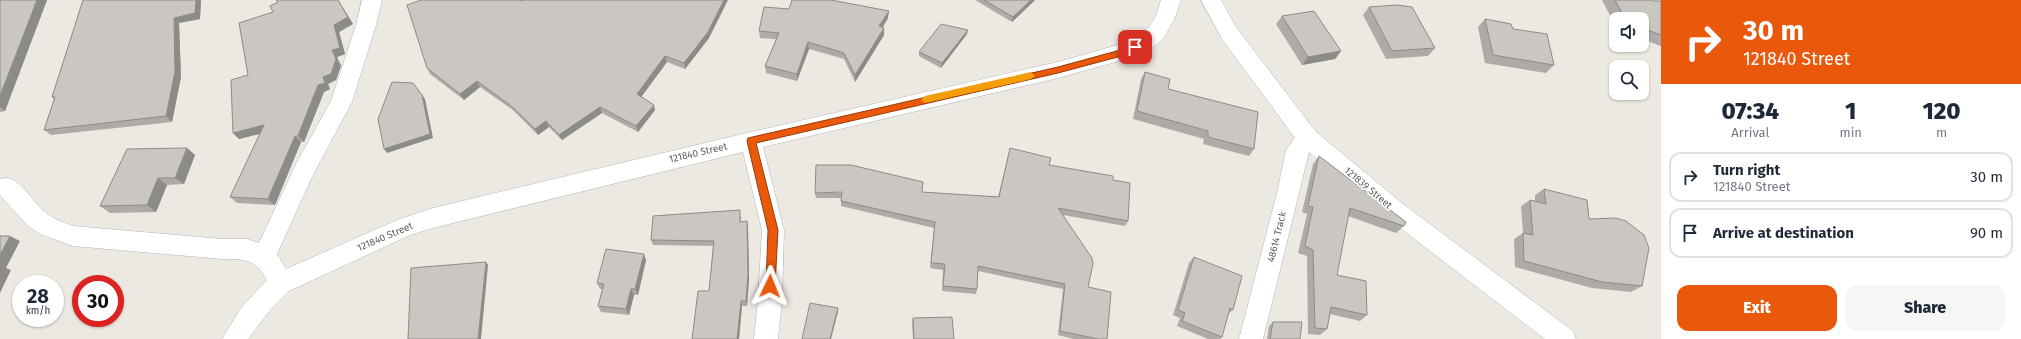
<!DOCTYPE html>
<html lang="en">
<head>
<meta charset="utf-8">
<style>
	:root { --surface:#fff; --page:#f6f6f7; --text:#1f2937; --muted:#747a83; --line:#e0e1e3; --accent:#ea580c }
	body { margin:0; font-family:"Fira Sans",sans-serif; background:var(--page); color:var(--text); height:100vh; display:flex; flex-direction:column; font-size:15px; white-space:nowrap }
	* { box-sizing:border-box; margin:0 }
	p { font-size:13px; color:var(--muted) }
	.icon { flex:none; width:22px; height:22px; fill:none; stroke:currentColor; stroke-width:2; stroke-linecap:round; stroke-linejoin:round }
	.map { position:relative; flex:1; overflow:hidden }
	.panel { display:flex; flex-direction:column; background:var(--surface); width:360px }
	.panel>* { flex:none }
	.hud { background:#ea580c; color:#fff; overflow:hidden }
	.buttons { position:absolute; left:1609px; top:12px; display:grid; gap:8px }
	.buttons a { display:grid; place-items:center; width:40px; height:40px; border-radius:8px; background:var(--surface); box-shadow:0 1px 3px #0004; font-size:20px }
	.speed { position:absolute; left:12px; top:275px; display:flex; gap:8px; font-size:20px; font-weight:700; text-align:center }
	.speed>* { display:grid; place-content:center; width:52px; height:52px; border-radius:50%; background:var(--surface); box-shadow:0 1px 3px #0004; line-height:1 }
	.speed small { font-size:10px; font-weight:400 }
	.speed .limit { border:6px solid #d22; background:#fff; color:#111 }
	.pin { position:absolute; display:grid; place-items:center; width:34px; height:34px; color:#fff; margin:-17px; border-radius:8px; box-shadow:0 2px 6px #0006 }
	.me { position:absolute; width:44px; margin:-22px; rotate:2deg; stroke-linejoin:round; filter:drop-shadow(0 0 3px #0008) }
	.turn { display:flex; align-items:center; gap:14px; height:84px; padding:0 16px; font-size:18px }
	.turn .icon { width:52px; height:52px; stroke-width:2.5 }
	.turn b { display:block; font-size:28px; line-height:34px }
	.eta { display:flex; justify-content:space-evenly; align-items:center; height:68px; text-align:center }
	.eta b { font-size:24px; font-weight:800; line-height:28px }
	.button { display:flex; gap:8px; margin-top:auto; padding:8px 16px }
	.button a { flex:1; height:46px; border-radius:12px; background:var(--accent); color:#fff; font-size:16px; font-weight:800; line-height:46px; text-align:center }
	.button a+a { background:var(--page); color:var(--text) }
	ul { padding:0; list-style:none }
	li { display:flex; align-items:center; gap:12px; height:50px; margin:0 8px 6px; padding:0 8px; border:2px solid var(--line); border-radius:12px }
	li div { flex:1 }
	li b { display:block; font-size:15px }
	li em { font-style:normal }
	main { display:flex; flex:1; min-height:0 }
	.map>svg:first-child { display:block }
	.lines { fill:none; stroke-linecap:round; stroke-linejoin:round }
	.minor-casing { stroke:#b3b6b9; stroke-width:1 }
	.minor { fill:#fff; fill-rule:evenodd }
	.wall { fill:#aeaaa7 }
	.shaded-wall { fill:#8d8b88 }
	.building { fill:#cac6c2; stroke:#8d8b88 }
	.route { fill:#ea580c; stroke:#983908 }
	.slow { fill:#f59e0b }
	.labels { text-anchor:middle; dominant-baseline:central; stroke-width:3.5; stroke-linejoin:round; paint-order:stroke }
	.street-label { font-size:10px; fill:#5b5f62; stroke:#fff }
</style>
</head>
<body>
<main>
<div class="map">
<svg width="1661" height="339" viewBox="0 0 1661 339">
	<rect width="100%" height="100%" fill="#ece9e2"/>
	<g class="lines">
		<defs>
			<path id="minor" d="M362 0H382L376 25 352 102 313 175 277 254 286 269 397 220 433 208 751 132 1058 62 1121 44 1138 36 1149 27 1155 18 1161 0H1181L1174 20 1163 39 1152 48 1133 57 1058 78 763 147 784 230 782 300 778 339H754L758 300 762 230 743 152 433 228 410 235 289 291 270 310 248 339H222L241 308 267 280C255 259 246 259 223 259L73 246 40 234 28 226 0 195V179C18 172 32 202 45 212 53 219 63 222 73 226L223 239H247L259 243 296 164 331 101 356 25Z
				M1201 0H1221L1236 27 1316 132 1403 204 1573 331 1576 339H1545L1387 218 1309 152 1263 339H1239L1277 193 1286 150 1295 138 1222 39Z"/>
		</defs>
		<!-- minor casing -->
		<use href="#minor" class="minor-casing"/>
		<!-- minor -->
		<use href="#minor" class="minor"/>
	</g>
	<!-- wall -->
	<path class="wall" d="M0 0H47L5 111 0 112Z
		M83 0H201L200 19 179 23 181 77 172 122 51 135 44 130 54 99 52 97Z
		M276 0H338L353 24 339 32 345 54 337 57 341 66 336 80 328 84 330 89 324 92 304 142H301L275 205 237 203 230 197 260 134 239 139 248 75 273 12 278 2Z
		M975 0H1035L1012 22Z
		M1602 0H1653V1H1661V46L1642 39V19H1616V27Z
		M521 1 709 38 685 69 667 62 641 97 655 110 638 132 602 113 562 140 549 127 538 135 513 110 480 87 464 100 430 74 427 68Z
		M1369 7 1435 48 1428 56 1386 59 1363 15Z
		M1282 16 1341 51 1335 59 1302 65 1276 24Z
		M888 18 883 27 884 28V35L855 82 844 59 809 49 797 81 766 73 765 66 776 39 760 38 759 31Z
		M1485 19 1513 29 1554 65 1546 73 1485 63 1478 27Z
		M967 34 941 68 919 56V52Z
		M1145 72 1168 89 1254 149 1249 156 1203 144 1204 139 1133 119 1141 79Z
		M187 148 195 155 184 184 167 185 156 212 110 213 100 206Z
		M1010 148 1049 165 1113 180 1128 221 1125 226 1063 215 1107 339H1074L1058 335 1063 289 978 271 977 289 976 294 942 291 943 270 930 268 934 228 841 206V198H816L815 193 922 192 998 197Z
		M1319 156 1404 226 1396 233 1348 216 1337 275 1367 315 1360 321 1330 314 1327 329 1320 335 1308 334 1307 256 1298 253 1307 214 1302 212 1313 164Z
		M1544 189 1589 219 1642 286 1631 292 1592 288 1515 267 1514 239 1523 233 1521 206 1530 200 1535 201V195Z
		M741 216V222L748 227 749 280 747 306H742L739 339H692L709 291 713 246 653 245 651 240Z
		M1194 257 1233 310 1228 314 1222 337 1220 339H1208L1177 326 1180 318 1173 315 1189 263Z
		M646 260 638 295H634L629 315 601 312 598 306 602 289H600L597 283Z
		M913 318 954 339H913L912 324Z
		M1273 322 1300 339H1267L1269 326Z"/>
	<!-- shaded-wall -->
	<path class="shaded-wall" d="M37 0H47L5 111 0 107V96Z
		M196 0H201L200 19 179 23 181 77 172 122 166 116 174 18Z
		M338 0 353 24 339 32 345 54 337 57 341 66 336 80 328 84 330 89 324 92 304 142 298 136 318 85 323 77 332 50 334 25Z
		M724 0H728L709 38 685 69 684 63Z
		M1031 0H1035L1012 22 1013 17Z
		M889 11 888 18 879 33V26Z
		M884 28V35L855 82V75Z
		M968 30 967 34 941 68 942 63Z
		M808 42 809 49 797 81V74Z
		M1341 51 1335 59 1302 65 1308 57Z
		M665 56 667 62 639 100 637 94Z
		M477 81 480 87 464 100 460 94Z
		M422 95 425 99 433 138 387 153 384 149Z
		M654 105 655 110 638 132 636 126Z
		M600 107 602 113 562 140 559 135Z
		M546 121 549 127 538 135 535 129Z
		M264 125 270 131 239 139 233 133Z
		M295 136 301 142 275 205 268 199Z
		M187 148 195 155 184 184 175 178Z
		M158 178 167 185 156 212 147 205Z
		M747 221 748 227 749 280 747 306 746 301Z
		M10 236 20 241 6 268 11 270 0 293V255Z
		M644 254 646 260 638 295 635 289Z
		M486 262 488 265 481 339H478Z
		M631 289 634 295 629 315 626 309Z
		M741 301 742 306 739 339H737Z
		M838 308V312L831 339H830Z"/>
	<!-- building -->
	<path class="building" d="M0 0H37L0 96Z
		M83 0H196L195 13 174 18 175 72 166 116 44 130 55 97H52Z
		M276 0H338L348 17 334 25 340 48 332 50 336 59 331 74 323 77 325 83 318 85 298 136H295L268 199 230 197 264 125 233 133 231 80 248 75 239 23 273 12 270 6 278 2Z
		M421 0H520L521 1 522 0H724L708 32 684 63 665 56 637 94 654 105 636 126 600 107 559 135 546 121 535 129 510 105 477 81 460 94 427 68 407 5Z
		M792 0H831L889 11 879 26 884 28 855 75 844 53 808 42 797 74 765 66 779 33 759 31 764 7 789 9Z
		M984 0H1031L1013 17Z
		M1615 0H1653V1H1661V35L1642 28V19H1625Z
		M1397 5 1412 7 1435 48 1392 51 1369 7Z
		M1314 11 1341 51 1308 57 1282 16Z
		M1485 19 1511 24 1513 29 1547 34 1554 65 1493 55Z
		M941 24 968 30 942 63 919 52Z
		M1145 72 1170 79 1168 89 1258 112 1254 149 1208 137V131L1137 111Z
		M392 82 413 83 422 95 430 134 384 149 378 119Z
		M187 148 175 178H158L147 205 100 206 127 149Z
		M1010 148 1051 158 1049 165 1113 176V180L1130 183 1128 221 1058 208 1092 258 1093 264 1088 287 1111 292 1107 339H1098L1060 331 1065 284 978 266 977 289 943 286 945 264 931 263 935 222 841 201 842 192 815 193 816 165H851L923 182 922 192 999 197Z
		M1319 156 1406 222 1404 226 1350 208 1337 275 1366 281 1367 315 1331 307 1327 329 1315 328 1313 250 1305 246 1313 207 1308 206Z
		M1544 189 1587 200 1589 219 1616 218 1626 221 1644 235 1649 248 1642 286 1602 282 1524 261 1523 233 1533 235 1530 200 1546 204Z
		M740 210V222L747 221 748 274 746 301H741L737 339H692L698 291H709L714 241 651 240 653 216Z
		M0 236H10L0 255Z
		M606 249 644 254 635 289H631L626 309 598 306 604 284 597 283Z
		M1194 257 1242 276 1233 310 1230 308 1222 337 1182 321 1185 313 1178 310Z
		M486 262 478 339H408L411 268Z
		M810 303 838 308 830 339H802Z
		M952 317 954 339H914L913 318Z
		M1273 322H1302L1300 339H1270Z"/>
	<!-- route -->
	<path class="route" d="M1135 43 1140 47 1129 54 1058 73 756 143 778 230 775 286 770 290 767 289 766 286 768 230 747 141 748 138 1058 67 1124 49Z"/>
	<!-- slow -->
	<path class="slow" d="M1031 72 1035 76 1031 79 925 103 921 100 925 96Z"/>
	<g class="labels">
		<!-- street labels -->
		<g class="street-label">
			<text transform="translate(698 153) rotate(-13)">121840 Street</text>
			<text transform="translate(1368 188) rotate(40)">121839 Street</text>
			<text transform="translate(385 237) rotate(-23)">121840 Street</text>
			<text transform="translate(1277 237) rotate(-76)">48614 Track</text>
		</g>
	</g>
</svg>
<div class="buttons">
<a><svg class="icon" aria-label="sound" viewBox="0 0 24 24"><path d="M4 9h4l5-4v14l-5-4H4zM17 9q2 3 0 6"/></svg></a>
<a><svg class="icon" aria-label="search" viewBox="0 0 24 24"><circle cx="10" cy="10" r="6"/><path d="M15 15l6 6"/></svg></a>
</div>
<div class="speed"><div>28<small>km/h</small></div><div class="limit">30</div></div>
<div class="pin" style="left:1135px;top:47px;background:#d93025"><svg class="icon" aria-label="arrive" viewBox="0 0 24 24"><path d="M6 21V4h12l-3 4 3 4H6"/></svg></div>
<svg class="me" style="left:770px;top:286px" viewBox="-20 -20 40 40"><path d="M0-17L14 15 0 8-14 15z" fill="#ea580c" stroke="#fff" stroke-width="4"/></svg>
</div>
<section class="panel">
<div class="hud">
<div class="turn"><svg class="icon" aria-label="right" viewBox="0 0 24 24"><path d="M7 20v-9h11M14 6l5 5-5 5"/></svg><div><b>30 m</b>121840 Street</div></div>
</div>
<div class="eta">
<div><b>07:34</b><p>Arrival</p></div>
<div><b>1</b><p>min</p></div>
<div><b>120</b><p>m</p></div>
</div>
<ul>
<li><svg class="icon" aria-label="right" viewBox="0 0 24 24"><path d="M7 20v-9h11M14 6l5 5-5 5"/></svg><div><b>Turn right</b><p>121840 Street</p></div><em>30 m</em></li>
<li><svg class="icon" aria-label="arrive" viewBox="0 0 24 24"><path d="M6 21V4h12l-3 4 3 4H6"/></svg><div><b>Arrive at destination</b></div><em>90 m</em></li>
</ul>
<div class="button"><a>Exit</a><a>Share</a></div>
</section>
</main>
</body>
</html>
